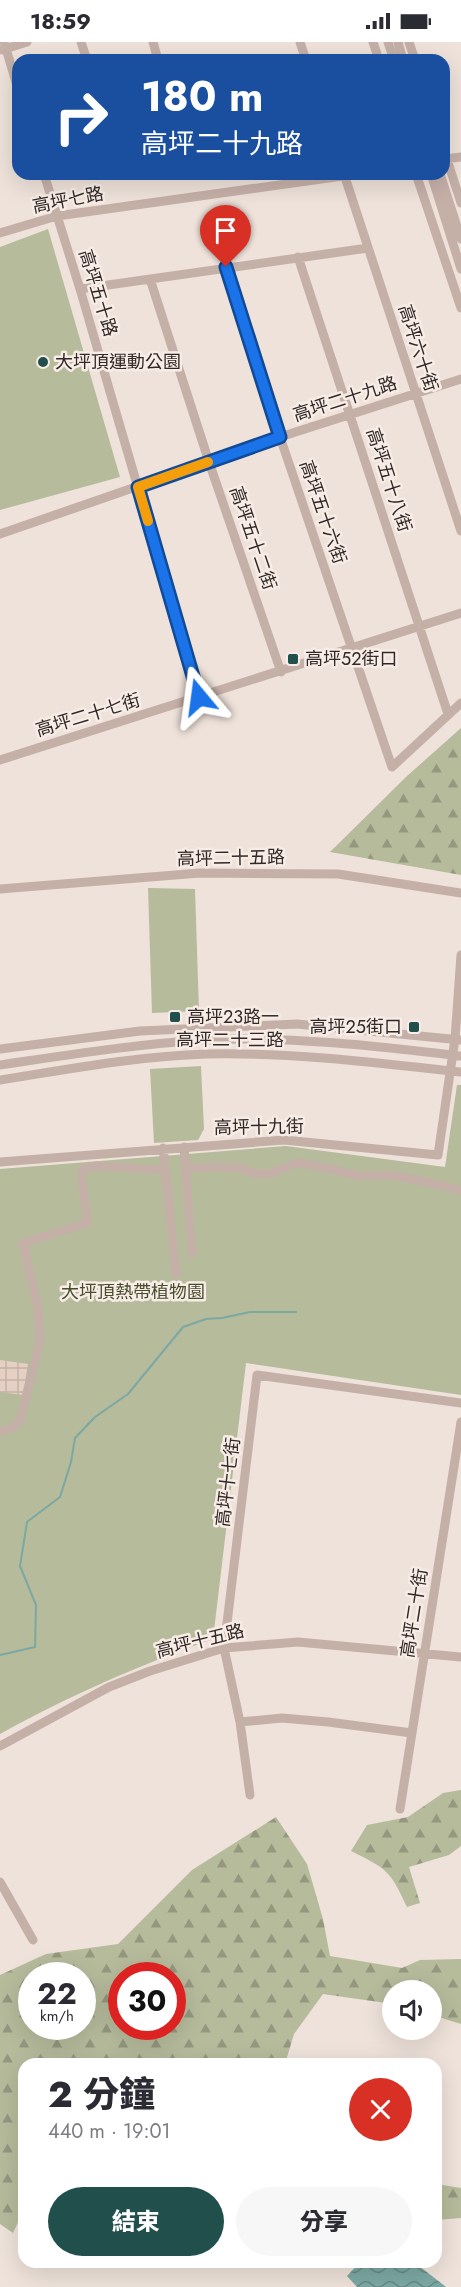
<!DOCTYPE html>
<html lang="zh-TW">
<head>
<meta charset="utf-8">
<style>
	:root { --surface:#fff; --page:#f7f7f7; --text:#2b2b33; --muted:#7c7c81; --accent:#214f4b }
	body { margin:0; font-family:Jost,"Noto Sans TC",sans-serif; background:var(--page); color:var(--text); height:100vh; display:flex; flex-direction:column; font-size:22px; white-space:nowrap }
	* { box-sizing:border-box; margin:0 }
	p { font-size:20px; color:var(--muted) }
	.icon { flex:none; width:33px; height:33px; fill:none; stroke:currentColor; stroke-width:2; stroke-linecap:round; stroke-linejoin:round }
	.map { position:relative; flex:1; overflow:hidden }
	.sheet { position:absolute; left:18px; top:2016px; width:424px; height:210px; display:flex; flex-direction:column; background:var(--surface); border-radius:18px; box-shadow:0 6px 24px #0002 }
	.sheet>* { flex:none }
	.top-card { position:absolute; left:12px; top:12px; width:438px; height:126px; border-radius:18px; box-shadow:0 6px 24px #0002; background:#1a4fa0; color:#fff; overflow:hidden }
	.tools { position:absolute; left:382px; top:1938px; display:grid; gap:12px }
	.tools a { display:grid; place-items:center; width:60px; height:60px; border-radius:50%; background:var(--surface); box-shadow:0 6px 24px #0002; font-size:30px }
	.speed { position:absolute; left:18px; top:1920px; display:flex; gap:12px; font-size:30px; font-weight:700; text-align:center }
	.speed>* { display:grid; place-content:center; width:78px; height:78px; border-radius:50%; background:var(--surface); box-shadow:0 6px 24px #0002; line-height:1 }
	.speed small { font-size:15px; font-weight:400 }
	.speed .limit { border:9px solid #d22; background:#fff; color:#111 }
	.pin { position:absolute; display:grid; place-items:center; width:51px; height:51px; color:#fff; margin:-62px -26px; border-radius:50% 50% 50% 0; rotate:-45deg; box-shadow:0 0 6px #0007 }
	.pin .icon { rotate:45deg }
	.me { position:absolute; width:66px; margin:-33px; rotate:344deg; stroke-linejoin:round; filter:drop-shadow(0 0 4px #0008) }
	.turn { display:flex; align-items:center; gap:21px; height:126px; padding:0 30px; font-size:27px }
	.turn .icon { width:78px; height:78px; stroke-width:2.5 }
	.turn b { display:block; font-size:42px; line-height:51px }
	.round { display:grid; place-items:center; flex:none; width:63px; height:63px; border-radius:32px; background:var(--page) }
	.overview { display:flex; align-items:center; justify-content:space-between; height:102px; padding:0 30px }
	h1 { font-size:36px; font-weight:800; line-height:45px }
	.primary-button { display:flex; gap:12px; margin-top:auto; padding:12px 30px }
	.primary-button a { flex:1; height:69px; border-radius:36px; background:var(--accent); color:#fff; font-size:24px; font-weight:800; line-height:69px; text-align:center }
	.primary-button a+a { background:var(--page); color:var(--text) }
	.status { display:flex; justify-content:space-between; align-items:center; height:42px; padding:0 30px; background:var(--surface); direction:ltr }
	.status svg { height:16px; fill:currentColor }
	.map>svg:first-child { display:block }
	.forest { fill:url(#forest-firs); fill-rule:evenodd }
	.green { fill:#b6bb9c }
	.plaza { fill:url(#plaza-grid) }
	.water { fill:url(#water-waves) }
	.lines { fill:none; stroke-linecap:round; stroke-linejoin:round }
	.stream { stroke:#7ca8a3; stroke-width:2 }
	.minor { stroke:#c5b0a8; stroke-width:9 }
	.route-casing { stroke:#114b97; stroke-width:15 }
	.route { stroke:#1a73e8; stroke-width:10 }
	.slow { stroke:#f59e0b; stroke-width:10 }
	.poi-dot { fill:#214f4b; stroke:#f7ece6; stroke-width:2 }
	.labels { text-anchor:middle; dominant-baseline:central; stroke-width:5; stroke-linejoin:round; paint-order:stroke }
	.street-label { font-size:18px; fill:#322927; stroke:#f7ece6 }
	.poi-label { font-size:18px; fill:#322927; stroke:#f7ece6; text-anchor:start }
	.park-label { font-size:18px; fill:#474e2e; stroke:#f7ece6 }
</style>
</head>
<body>
<div class="status"><b>18:59</b><svg viewBox="0 0 49 12"><path d="M0 12V9h3v3zM5 12V6h3v6zM10 12V3h3v9zM15 12V0h3v12zM26 1h20v11H26zM47 4h2v5h-2z"/></svg></div>
<div class="map">
<svg width="461" height="2245" viewBox="0 0 461 2245">
	<defs>
		<pattern id="forest-firs" width="22" height="20" patternUnits="userSpaceOnUse" patternTransform="scale(1.5)"><rect width="22" height="20" fill="#b6bb9c"/><path d="M5 1l3.5 6h-7zM16 11l3.5 6h-7z" fill="#95987f"/></pattern>
		<pattern id="plaza-grid" width="8" height="8" patternUnits="userSpaceOnUse" patternTransform="scale(1.5)"><rect width="8" height="8" fill="#e5d0c3"/><path d="M0 4h8M4 0v8" fill="none" stroke="#c5b3a8"/></pattern>
		<pattern id="water-waves" width="16" height="10" patternUnits="userSpaceOnUse" patternTransform="scale(1.5)"><rect width="16" height="10" fill="#7ca8a3"/><path d="M0 5q4-4 8 0t8 0" fill="none" stroke="#668985"/></pattern>
	</defs>
	<rect width="100%" height="100%" fill="#eee2da"/>
	<!-- forest -->
	<path class="forest" d="M461 686V833L330 810 407 734Z
		M461 1748V1804L449 1813 409 1825 420 1861 407 1865C390 1828 387 1827 351 1809L367 1783 408 1775 443 1751Z
		M276 1775 307 1822 323 1877 330 1914 402 1926 420 1918 461 1917V1982L432 1973V1948H393V1962L323 1952 294 1992 285 2022H24V2167L13 2191 0 2182V1933L46 1912 118 1902 192 1828ZM32 1934H82V1984H32ZM122 1934H172V1984H122Z
		M436 2142 461 2146V2176L437 2178Z"/>
	<!-- green -->
	<path class="green" d="M48 187 120 435 0 468V205Z
		M148 846 195 847 199 969 152 971Z
		M201 1024 204 1087 198 1098 154 1101 150 1027Z
		M457 1043H461V1353L246 1321 213 1597C137 1624 71 1653 0 1692V1127L286 1104 445 1125Z"/>
	<!-- plaza -->
	<path class="plaza" d="M0 1318 28 1322 23 1353 0 1350Z"/>
	<!-- water -->
	<path class="water" d="M360 2220H414L446 2245H357L347 2234Z"/>
	<g class="lines">
		<!-- stream -->
		<path class="stream" d="M0 1613 35 1605 36 1563 20 1524 27 1480 60 1455 71 1420 75 1396 95 1375 128 1352 183 1285 206 1277 222 1276 250 1270H296"/>
		<!-- minor -->
		<path class="minor" d="M4 0 18 47
			M81 0 87 18
			M153 0 158 18
			M300 0 306 18
			M373 0 379 18
			M388 0 394 18
			M398 0 403 18
			M409 0 415 18
			M2 8 27 0
			M444 108 461 161
			M444 117 461 115
			M44 132 80 247 199 655
			M344 132 461 489
			M416 132 461 266
			M431 132 461 227
			M440 132 461 197
			M0 191 57 174 357 132
			M298 215 448 672
			M226 225 280 395 392 725 461 661
			M150 237 209 420 281 630
			M80 247 368 206
			M0 492 280 395 461 337
			M0 718 461 571
			M0 847 200 831 338 832 461 851
			M0 1007 140 989 297 982 461 998
			M0 1023C68 1013 136 1002 205 998 290 994 377 1004 461 1014
			M0 1038C69 1027 138 1014 207 1012 291 1010 378 1021 461 1030
			M184 1105 192 1211
			M163 1106 176 1232
			M0 1120 284 1098 438 1113 455 997 461 913
			M186 1126 226 1125 241 1126 256 1132H270L295 1121 313 1123 360 1134 394 1133 461 1148
			M0 1390 12 1386 20 1379 40 1299 38 1267 23 1201 87 1181C88 1163 79 1146 82 1128L96 1124 165 1128
			M240 1680 282 1676 328 1680 412 1691
			M0 1704 109 1645 150 1629 224 1606 298 1600 461 1615
			M250 1753 240 1680 224 1606 257 1333 461 1361
			M400 1767 461 1380
			M0 1840 33 1898"/>
	</g>
	<g class="lines">
		<defs>
			<path id="route" d="M199 655 138 445 280 395 226 225"/>
		</defs>
		<!-- route casing -->
		<use href="#route" class="route-casing"/>
		<!-- route -->
		<use href="#route" class="route"/>
		<!-- slow -->
		<path class="slow" d="M148 479 138 445 208 420"/>
	</g>
	<!-- markers -->
	<g class="poi-dot">
		<circle cx="43" cy="320" r="6"/>
		<rect x="287" y="611" width="12" height="12" rx="3"/>
		<rect x="169" y="969" width="12" height="12" rx="3"/>
		<rect x="408" y="979" width="12" height="12" rx="3"/>
	</g>
	<g class="labels">
		<!-- street labels -->
		<g class="street-label">
			<text transform="translate(68 158) rotate(-11)">高坪七路</text>
			<text transform="translate(98 251) rotate(73)">高坪五十路</text>
			<text transform="translate(418 306) rotate(72)">高坪六十街</text>
			<text transform="translate(345 357) rotate(-18)">高坪二十九路</text>
			<text transform="translate(389 438) rotate(72)">高坪五十八街</text>
			<text transform="translate(323 470) rotate(71)">高坪五十六街</text>
			<text transform="translate(253 496) rotate(71)">高坪五十二街</text>
			<text transform="translate(88 673) rotate(-17)">高坪二十七街</text>
			<text transform="translate(231 816) rotate(-1)">高坪二十五路</text>
			<text x="230" y="998">高坪二十三路</text>
			<text transform="translate(259 1085) rotate(-1)">高坪十九街</text>
			<text transform="translate(228 1440) rotate(-83)">高坪十七街</text>
			<text transform="translate(414 1571) rotate(-81)">高坪二十街</text>
			<text transform="translate(200 1599) rotate(-14)">高坪十五路</text>
		</g>
		<!-- poi labels -->
		<g class="poi-label">
			<text x="55" y="320">大坪頂運動公園</text>
			<text x="305" y="617">高坪52街口</text>
			<text x="187" y="975">高坪23路一</text>
			<text x="402" y="985" text-anchor="end">高坪25街口</text>
		</g>
		<!-- park labels -->
		<g class="park-label">
			<text x="133" y="1250">大坪頂熱帶植物園</text>
		</g>
	</g>
</svg>
<div class="tools">
<a><svg class="icon" aria-label="sound" viewBox="0 0 24 24"><path d="M4 9h4l5-4v14l-5-4H4zM17 9q2 3 0 6"/></svg></a>
</div>
<div class="speed"><div>22<small>km/h</small></div><div class="limit">30</div></div>
<div class="pin" style="left:226px;top:225px;background:#d93025"><svg class="icon" aria-label="arrive" viewBox="0 0 24 24"><path d="M6 21V4h12l-3 4 3 4H6"/></svg></div>
<svg class="me" style="left:199px;top:655px" viewBox="-20 -20 40 40"><path d="M0-17L14 15 0 8-14 15z" fill="#1a73e8" stroke="#fff" stroke-width="4"/></svg>
<div class="top-card">
<div class="turn"><svg class="icon" aria-label="right" viewBox="0 0 24 24"><path d="M7 20v-9h11M14 6l5 5-5 5"/></svg><div><b>180 m</b>高坪二十九路</div></div>
</div>
<section class="sheet">
<div class="overview"><div><h1>2 分鐘</h1><p>440 m · 19:01</p></div><a class="round" style="background:#d93025;color:#fff"><svg class="icon" aria-label="close" viewBox="0 0 24 24"><path d="M6 6l12 12M18 6L6 18"/></svg></a></div>
<div class="primary-button"><a>結束</a><a>分享</a></div>
</section>
</div>
</body>
</html>
